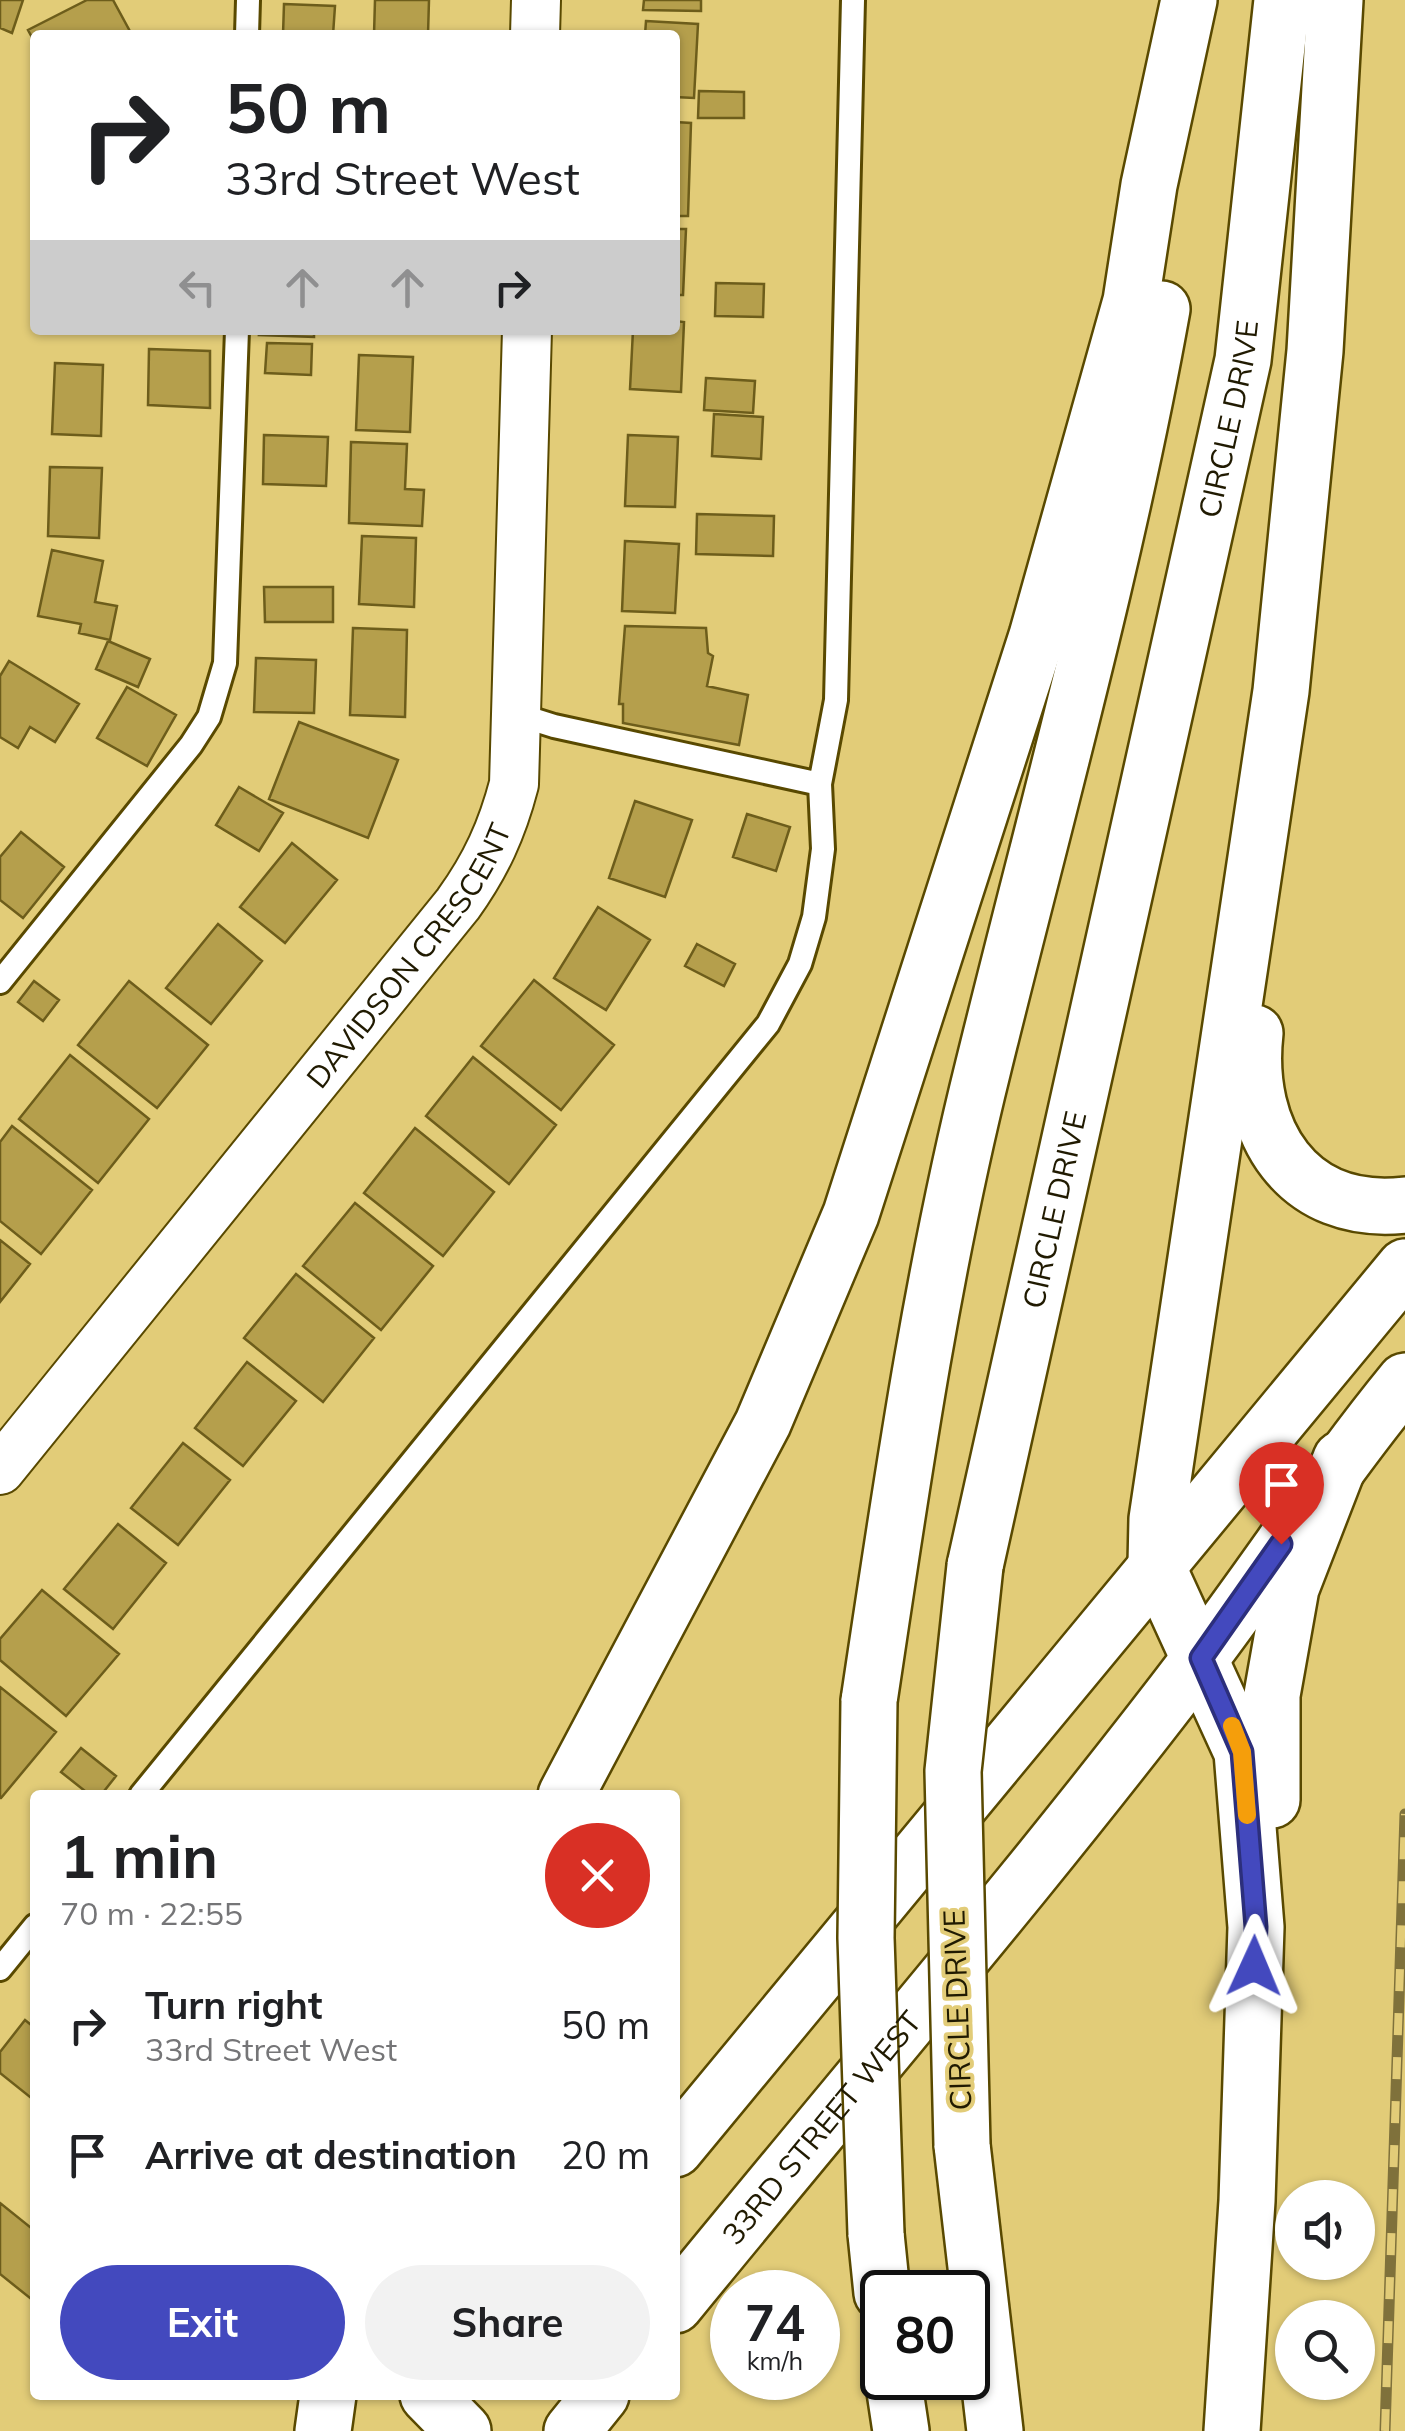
<!DOCTYPE html>
<html lang="en">
<head>
<meta charset="utf-8">
<style>
	:root { --surface:#fff; --page:#f2f2f2; --text:#202124; --muted:#757577; --accent:#4349be }
	body { margin:0; font-family:Mulish,sans-serif; background:var(--page); color:var(--text); height:100vh; display:flex; flex-direction:column; font-size:38px; white-space:nowrap }
	* { box-sizing:border-box; margin:0 }
	p { font-size:32px; color:var(--muted) }
	.icon { flex:none; width:55px; height:55px; fill:none; stroke:currentColor; stroke-width:2; stroke-linecap:round; stroke-linejoin:round }
	.map { position:relative; flex:1; overflow:hidden }
	.panel { position:absolute; left:30px; top:1790px; width:650px; height:610px; display:flex; flex-direction:column; background:var(--surface); border-radius:10px; box-shadow:0 2px 8px #0004 }
	.panel>* { flex:none }
	.hud { position:absolute; left:30px; top:30px; width:650px; height:305px; border-radius:10px; box-shadow:0 2px 8px #0004; background:#fff; color:var(--text); overflow:hidden }
	.controls { position:absolute; left:1275px; top:2180px; display:grid; gap:20px }
	.controls a { display:grid; place-items:center; width:100px; height:100px; border-radius:50%; background:var(--surface); box-shadow:0 2px 8px #0004; font-size:50px }
	.speed { position:absolute; left:710px; top:2270px; display:flex; gap:20px; font-size:50px; font-weight:700; text-align:center }
	.speed>* { display:grid; place-content:center; width:130px; height:130px; border-radius:50%; background:var(--surface); box-shadow:0 2px 8px #0004; line-height:1 }
	.speed small { font-size:25px; font-weight:400 }
	.speed .limit { border:5px solid #111; border-radius:15px; background:#fff; color:#111 }
	.pin { position:absolute; display:grid; place-items:center; width:85px; height:85px; color:#fff; margin:-102px -42px; border-radius:50% 50% 50% 0; rotate:-45deg; box-shadow:0 0 10px #0007 }
	.pin .icon { rotate:45deg }
	.me { position:absolute; width:110px; margin:-55px; rotate:1deg; stroke-linejoin:round; filter:drop-shadow(0 0 8px #0008) }
	.turn { display:flex; align-items:center; gap:35px; height:210px; padding:0 30px; font-size:45px }
	.turn .icon { width:130px; height:130px; stroke-width:2.5 }
	.turn b { display:block; font-size:70px; line-height:85px }
	.lanes { display:flex; align-items:center; height:95px; padding:0 30px; background:#0003; justify-content:center; gap:50px; direction:ltr }
	.lanes .off { opacity:.35 }
	.round { display:grid; place-items:center; flex:none; width:105px; height:105px; border-radius:52px; background:var(--page) }
	.head { display:flex; align-items:center; justify-content:space-between; height:170px; padding:0 30px }
	h1 { font-size:60px; font-weight:700; line-height:75px }
	.button { display:flex; gap:20px; margin-top:auto; padding:20px 30px }
	.button a { flex:1; height:115px; border-radius:60px; background:var(--accent); color:#fff; font-size:40px; font-weight:700; line-height:115px; text-align:center }
	.button a+a { background:var(--page); color:var(--text) }
	ul { padding:0; list-style:none }
	li { display:flex; align-items:center; gap:30px; height:130px; padding:0 30px }
	li div { flex:1 }
	li b { display:block; font-size:38px }
	li em { font-style:normal }
	.map>svg:first-child { display:block }
	.building { fill:#b59f4c; stroke:#6d5d1b; stroke-width:2.5 }
	.lines { fill:none; stroke-linecap:round; stroke-linejoin:round }
	.service-casing { stroke:#594900; stroke-width:28 }
	.minor-casing { stroke:#594900; stroke-width:52 }
	.secondary-casing { stroke:#594900; stroke-width:60 }
	.trunk-casing { stroke:#594900; stroke-width:60 }
	.service { stroke:#fff; stroke-width:22 }
	.minor { stroke:#fff; stroke-width:48 }
	.secondary { stroke:#fff; stroke-width:55 }
	.trunk { stroke:#fff; stroke-width:55 }
	.rail-casing { stroke:#7f713b; stroke-width:11 }
	.rail { stroke:#e2cc78; stroke-width:8; stroke-dasharray:22; stroke-linecap:butt }
	.trunk-bridge-casing { stroke:#594900; stroke-width:60; stroke-linecap:butt }
	.trunk-bridge { stroke:#fff; stroke-width:55 }
	.route-casing { stroke:#2c2f7c; stroke-width:25 }
	.route { stroke:#4349be; stroke-width:18 }
	.slow { stroke:#f59e0b; stroke-width:18 }
	.labels { text-anchor:middle; dominant-baseline:central; stroke-width:8; stroke-linejoin:round; paint-order:stroke }
	.street-label { font-size:30px; fill:#201a01; stroke:#e2cc78 }
</style>
</head>
<body>
<div class="map">
<svg width="1405" height="2431" viewBox="0 0 1405 2431">
	<rect width="100%" height="100%" fill="#e2cc78"/>
	<!-- building -->
	<path class="building" d="M0 0H23L12 33 0 28Z
		M87 0H113L132 35H35V43L28 30Z
		M375 0H429L428 35H374Z
		M644 0H701V11L643 10Z
		M284 4 335 6 333 35H283Z
		M646 21 698 24 694 98 675 97V35H645Z
		M699 91 744 92V118H698Z
		M675 122 691 123 688 216H675Z
		M675 229H686L683 295H675Z
		M716 283 764 284 763 317 715 316Z
		M675 321 684 322 681 392 630 389 633 330H675Z
		M260 330H314V337L259 335Z
		M267 343 312 344 311 375 265 373Z
		M149 349 210 351V408L148 405Z
		M359 355 413 357 410 432 356 430Z
		M55 363 103 365 101 436 52 434Z
		M706 378 755 381 753 413 704 410Z
		M714 414 763 417 761 459 712 456Z
		M264 435 328 437 326 486 263 484Z
		M628 435 678 437 675 507 625 506Z
		M351 442 407 444 405 489 424 490 422 526 349 523Z
		M50 467 102 468 99 538 48 536Z
		M697 514 774 516 773 556 696 554Z
		M362 536 416 538 414 607 359 604Z
		M625 541 679 544 675 613 622 611Z
		M52 550 103 561 95 602 117 606 110 640 79 633 81 624 38 616Z
		M264 587H333V622H265Z
		M625 626 706 628 708 653 713 656 707 686 748 695 739 745 623 723V704H619Z
		M353 628 407 630 405 717 350 715Z
		M108 641 150 659 138 687 96 669Z
		M256 658 316 660 314 713 254 712Z
		M9 661 79 704 55 742 30 727 18 748 0 737V676Z
		M127 687 176 715 147 766 97 738Z
		M299 722 398 760 368 838 269 799Z
		M239 787 283 813 259 851 216 825Z
		M635 801 692 820 665 897 609 878Z
		M747 814 790 827 776 871 733 857Z
		M21 832 64 867 23 918 0 900V857Z
		M292 843 337 880 285 943 240 907Z
		M598 907 650 940 606 1010 554 978Z
		M218 924 262 961 211 1024 166 988Z
		M697 944 735 964 724 986 685 966Z
		M534 980 614 1045 561 1110 481 1046Z
		M34 981 59 1000 43 1021 18 1002Z
		M129 981 208 1045 157 1108 78 1045Z
		M70 1055 149 1119 98 1183 19 1119Z
		M473 1057 556 1125 509 1184 426 1116Z
		M12 1126 92 1190 41 1254 0 1221V1142Z
		M415 1128 494 1192 443 1256 364 1193Z
		M355 1203 433 1266 381 1330 303 1266Z
		M0 1240 30 1264 0 1302Z
		M296 1274 374 1338 323 1402 244 1338Z
		M247 1362 296 1401 243 1466 195 1428Z
		M183 1443 230 1480 178 1545 131 1508Z
		M118 1524 166 1563 113 1629 64 1589Z
		M42 1590 119 1654 66 1716 0 1660V1639Z
		M0 1687 56 1732 1 1798H0Z
		M81 1748 116 1776 101 1795H90L61 1772Z
		M25 2020 35 2028V2101L0 2073V2052Z
		M0 2203 35 2231V2302L0 2274Z"/>
	<g class="lines">
		<defs>
			<path id="service" d="M247 35 248 0
				M516 714 554 726 820 784
				M0 982 191 745 209 717 225 663 237 330
				M141 1795 768 1024 800 964 814 917 823 849 820 784 836 700 853 0
				M0 1969 35 1926"/>
			<g id="minor">
				<path d="M535 35 536 0"/>
				<path id="s1" d="M0 1470 458 904C486 865 502 830 514 784L527 330"/>
			</g>
			<g id="secondary">
				<path d="M675 2149 1405 1267"/>
				<path id="s2" d="M675 2305C850 2090 1032 1880 1199 1660 1269 1568 1331 1471 1405 1381"/>
				<path d="M572 2431 601 2395"/>
			</g>
			<g id="trunk">
				<path d="M1255 1033C1244 1131 1296 1217 1405 1205"/>
				<path id="s3" d="M975 1566 1243 360 1282 0"/>
				<path d="M869 1701C901 1488 931 1277 983 1068 1045 816 1116 565 1162 309"/>
				<path d="M566 1795 763 1423 851 1214 1037 636 1131 301 1149 185 1189 0"/>
				<path d="M1272 1800V1695L1291 1588 1341 1459"/>
				<path d="M962 2145 995 2431"/>
				<path d="M876 2234 882 2293"/>
				<path d="M893 2378 901 2431"/>
				<path d="M428 2395 463 2431"/>
				<path d="M323 2431 328 2395"/>
				<path d="M1232 2431 1247 2201 1256 1927 1242 1752 1156 1564 1157 1519 1281 691 1315 351 1335 0"/>
			</g>
		</defs>
		<!-- service casing -->
		<use href="#service" class="service-casing"/>
		<!-- minor casing -->
		<use href="#minor" class="minor-casing"/>
		<!-- secondary casing -->
		<use href="#secondary" class="secondary-casing"/>
		<!-- trunk casing -->
		<use href="#trunk" class="trunk-casing"/>
		<!-- service -->
		<use href="#service" class="service"/>
		<!-- minor -->
		<use href="#minor" class="minor"/>
		<!-- secondary -->
		<use href="#secondary" class="secondary"/>
		<!-- trunk -->
		<use href="#trunk" class="trunk"/>
		<defs>
			<path id="rail" d="M1385 2431 1405 1814"/>
		</defs>
		<!-- rail casing -->
		<use href="#rail" class="rail-casing"/>
		<!-- rail -->
		<use href="#rail" class="rail"/>
		<defs>
			<path id="trunk-bridge" d="M869 1701 866 1938 876 2234
				M962 2145 953 1771 975 1566"/>
		</defs>
		<!-- trunk-bridge casing -->
		<use href="#trunk-bridge" class="trunk-bridge-casing"/>
		<!-- trunk-bridge -->
		<use href="#trunk-bridge" class="trunk-bridge"/>
	</g>
	<g class="lines">
		<defs>
			<path id="route" d="M1254 1966 1256 1927 1242 1752 1201 1658 1281 1544"/>
		</defs>
		<!-- route casing -->
		<use href="#route" class="route-casing"/>
		<!-- route -->
		<use href="#route" class="route"/>
		<!-- slow -->
		<path class="slow" d="M1232 1726 1242 1752 1247 1815"/>
	</g>
	<g class="labels">
		<!-- street labels -->
		<g class="street-label">
			<text stroke="none"><textPath href="#s3" startOffset="1175">CIRCLE DRIVE</textPath></text>
			<text stroke="none"><textPath href="#s1" startOffset="658">DAVIDSON CRESCENT</textPath></text>
			<text stroke="none"><textPath href="#s3" startOffset="365">CIRCLE DRIVE</textPath></text>
			<text transform="translate(957 2010) rotate(-92)">CIRCLE DRIVE</text>
			<text stroke="none"><textPath href="#s2" startOffset="230">33RD STREET WEST</textPath></text>
		</g>
	</g>
</svg>
<div class="controls">
<a><svg class="icon" aria-label="sound" viewBox="0 0 24 24"><path d="M4 9h4l5-4v14l-5-4H4zM17 9q2 3 0 6"/></svg></a>
<a><svg class="icon" aria-label="search" viewBox="0 0 24 24"><circle cx="10" cy="10" r="6"/><path d="M15 15l6 6"/></svg></a>
</div>
<div class="speed"><div>74<small>km/h</small></div><div class="limit">80</div></div>
<div class="pin" style="left:1281px;top:1544px;background:#d93025"><svg class="icon" aria-label="arrive" viewBox="0 0 24 24"><path d="M6 21V4h12l-3 4 3 4H6"/></svg></div>
<svg class="me" style="left:1254px;top:1966px" viewBox="-20 -20 40 40"><path d="M0-17L14 15 0 8-14 15z" fill="#4349be" stroke="#fff" stroke-width="4"/></svg>
<div class="hud">
<div class="turn"><svg class="icon" aria-label="right" viewBox="0 0 24 24"><path d="M7 20v-9h11M14 6l5 5-5 5"/></svg><div><b>50 m</b>33rd Street West</div></div>
<div class="lanes"><svg class="icon off" aria-label="left" viewBox="0 0 24 24"><path d="M17 20v-9H6M10 6l-5 5 5 5"/></svg><svg class="icon off" aria-label="ahead" viewBox="0 0 24 24"><path d="M12 20V5M6 11l6-6 6 6"/></svg><svg class="icon off" aria-label="ahead" viewBox="0 0 24 24"><path d="M12 20V5M6 11l6-6 6 6"/></svg><svg class="icon" aria-label="right" viewBox="0 0 24 24"><path d="M7 20v-9h11M14 6l5 5-5 5"/></svg></div>
</div>
<section class="panel">
<div class="head"><div><h1>1 min</h1><p>70 m · 22:55</p></div><a class="round" style="background:#d93025;color:#fff"><svg class="icon" aria-label="close" viewBox="0 0 24 24"><path d="M6 6l12 12M18 6L6 18"/></svg></a></div>
<ul>
<li><svg class="icon" aria-label="right" viewBox="0 0 24 24"><path d="M7 20v-9h11M14 6l5 5-5 5"/></svg><div><b>Turn right</b><p>33rd Street West</p></div><em>50 m</em></li>
<li><svg class="icon" aria-label="arrive" viewBox="0 0 24 24"><path d="M6 21V4h12l-3 4 3 4H6"/></svg><div><b>Arrive at destination</b></div><em>20 m</em></li>
</ul>
<div class="button"><a>Exit</a><a>Share</a></div>
</section>
</div>
</body>
</html>
